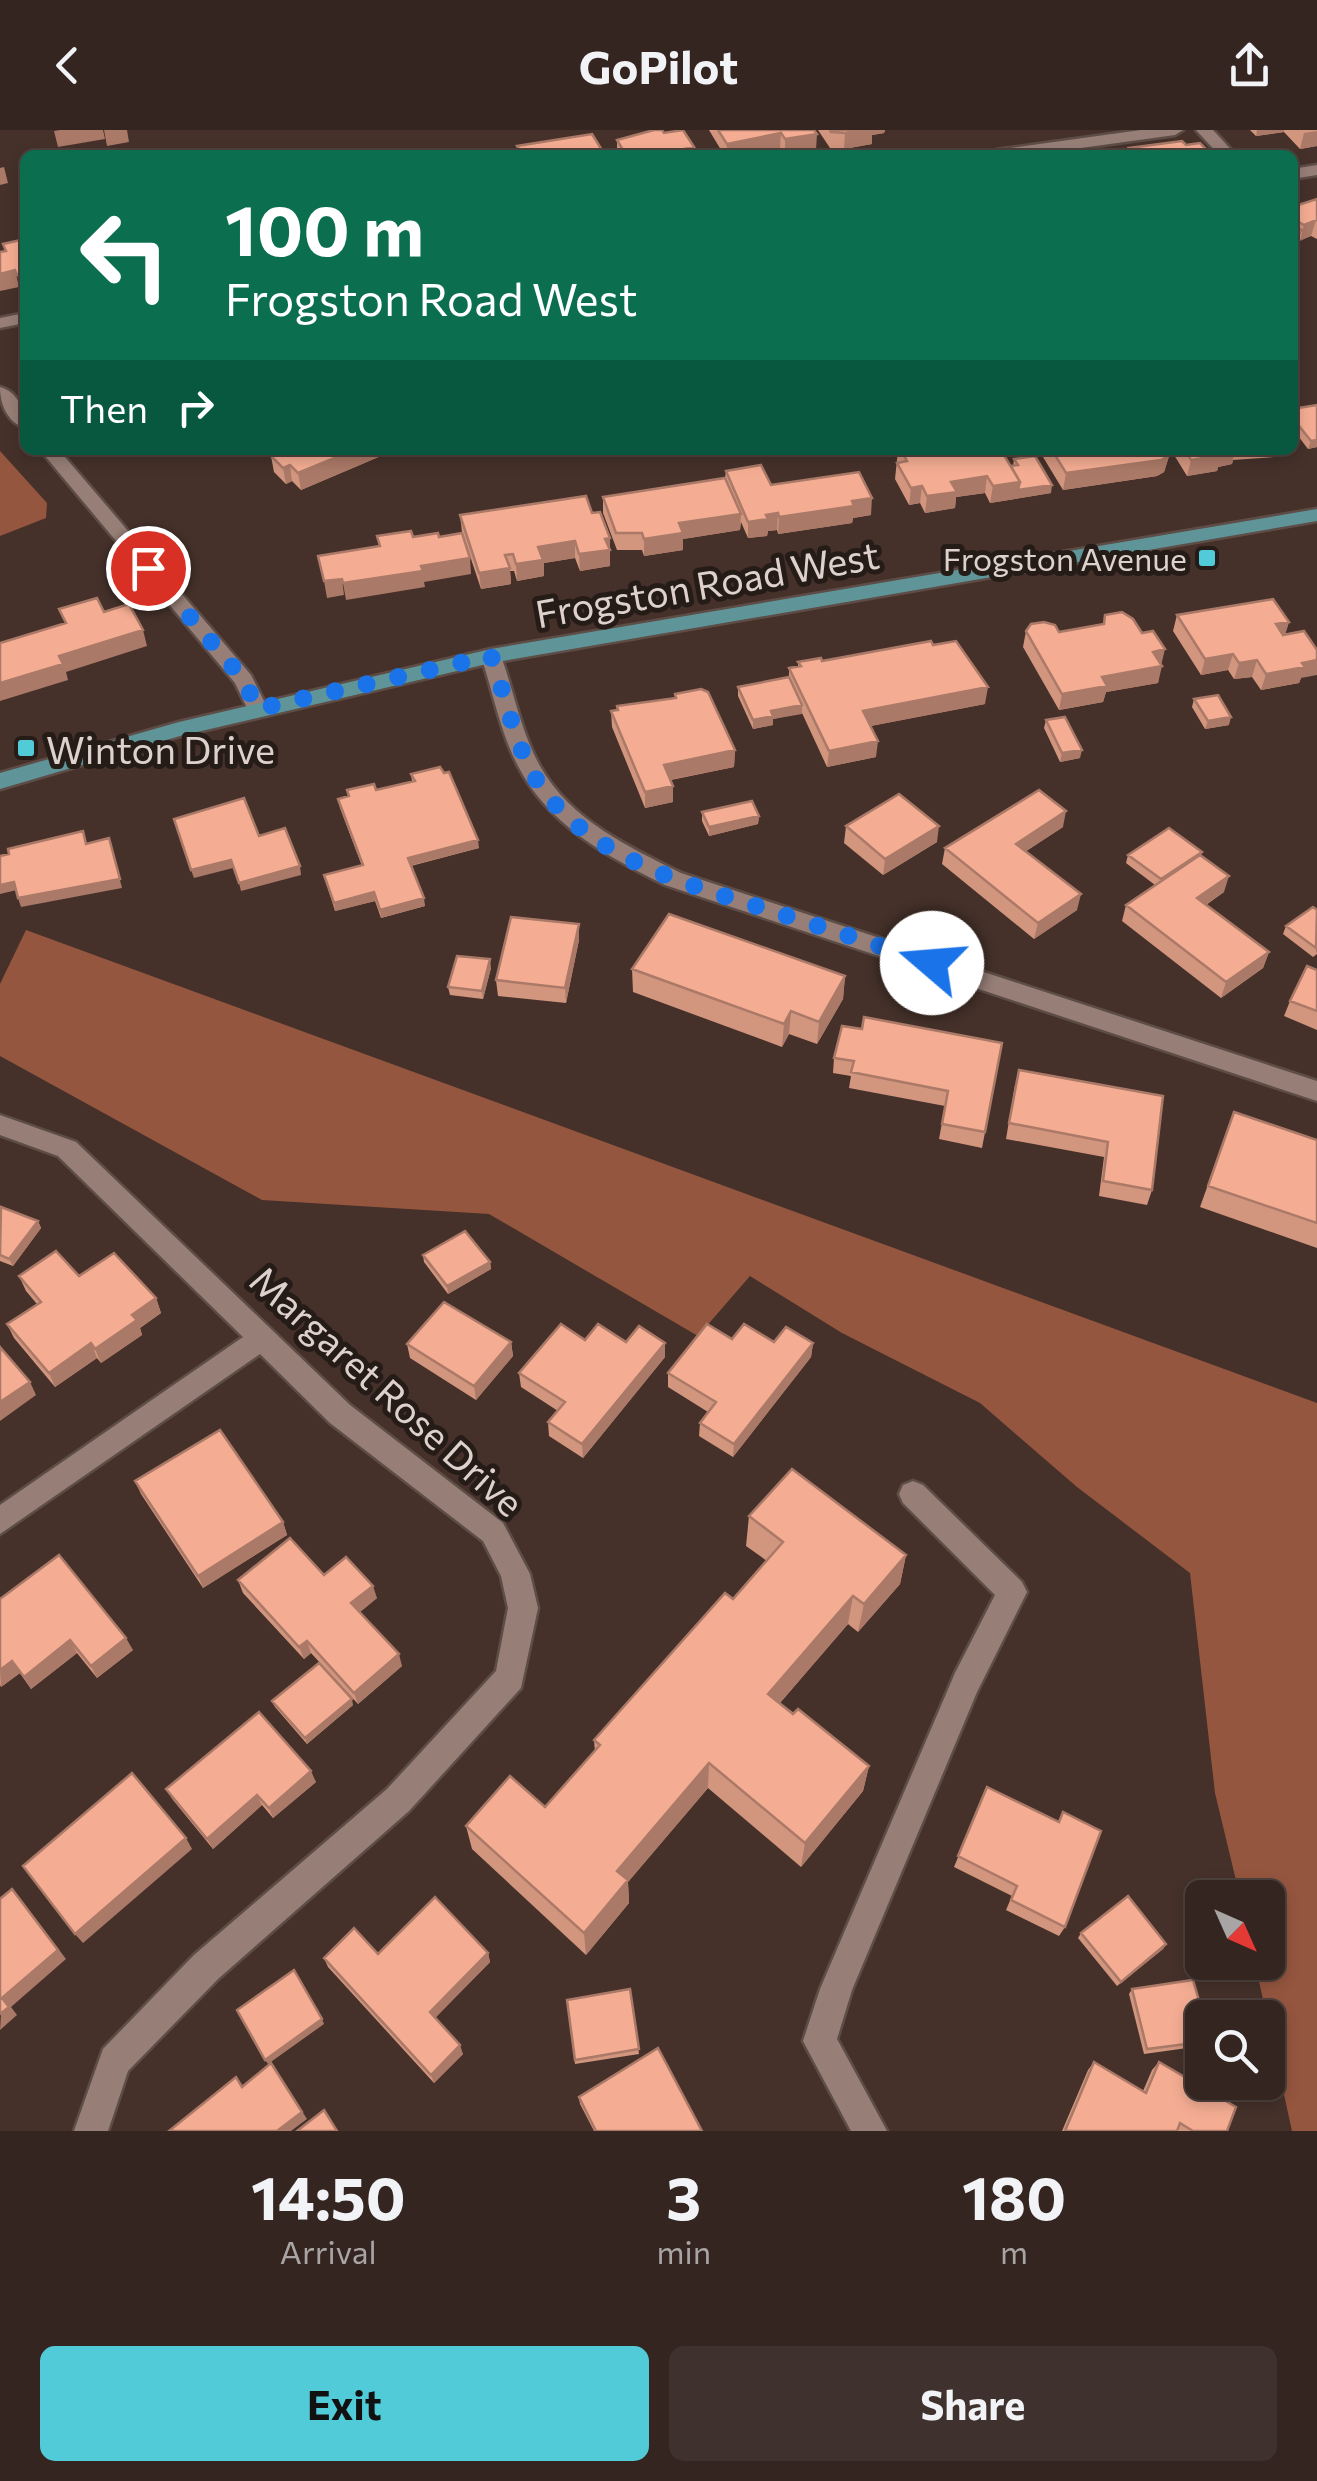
<!DOCTYPE html>
<html lang="en">
<head>
<meta charset="utf-8">
<style>
	:root { --surface:#342520; --page:#3f312d; --text:#f1f3f6; --muted:#a9a5a5; --line:#4e423e; --accent:#52cbd8 }
	body { margin:0; font-family:Commissioner,sans-serif; background:var(--page); color:var(--text); height:100vh; display:flex; flex-direction:column; font-size:38px; white-space:nowrap }
	* { box-sizing:border-box; margin:0 }
	p { font-size:32px; color:var(--muted) }
	.icon { flex:none; width:55px; height:55px; fill:none; stroke:currentColor; stroke-width:2; stroke-linecap:round; stroke-linejoin:round }
	.map { position:relative; height:2001px; overflow:hidden }
	.sheet { display:flex; flex-direction:column; background:var(--surface); flex:1 }
	.sheet>* { flex:none }
	.guide { position:absolute; left:20px; top:20px; width:1278px; height:305px; border-radius:15px; box-shadow:0 5px 15px #0003,0 0 0 2px var(--line); background:#0b6e4f; color:#fff; overflow:hidden }
	.needle { width:65px; rotate:135deg }
	.buttons { position:absolute; left:1185px; top:1750px; display:grid; gap:20px }
	.buttons a { display:grid; place-items:center; width:100px; height:100px; border-radius:15px; background:var(--surface); box-shadow:0 5px 15px #0003,0 0 0 2px var(--line); font-size:50px }
	.pin { position:absolute; display:grid; place-items:center; width:85px; height:85px; color:#fff; margin:-42px; border:5px solid #fff; border-radius:50%; box-shadow:0 2px 10px #0007 }
	.me { position:absolute; width:110px; margin:-55px; rotate:288deg; stroke-linejoin:round; filter:drop-shadow(0 0 8px #0008) }
	.turn { display:flex; align-items:center; gap:35px; height:210px; padding:0 40px; font-size:45px }
	.turn .icon { width:130px; height:130px; stroke-width:2.5 }
	.turn b { display:block; font-size:70px; line-height:85px }
	.then { display:flex; align-items:center; height:95px; padding:0 40px; background:#0003; gap:20px; font-size:38px }
	.eta { display:flex; justify-content:space-evenly; align-items:center; height:170px; text-align:center }
	.eta b { font-size:60px; font-weight:700; line-height:70px }
	.cta { display:flex; gap:20px; margin-top:auto; padding:20px 40px }
	.cta a { flex:1; height:115px; border-radius:15px; background:var(--accent); color:#111; font-size:40px; font-weight:700; line-height:115px; text-align:center }
	.cta a+a { background:var(--page); color:var(--text) }
	header { display:flex; justify-content:space-between; align-items:center; height:130px; padding:0 40px; background:var(--surface); font-size:45px; font-weight:700 }
	.map>svg:first-child { display:block }
	.forest { fill:#95563f }
	.lines { fill:none; stroke-linecap:round; stroke-linejoin:round }
	.minor-casing { stroke:#5d4d46; stroke-width:5 }
	.major-casing { stroke:#5d4d46; stroke-width:5 }
	.minor { fill:#977f77; fill-rule:evenodd }
	.major { fill:#5f9599; fill-rule:evenodd }
	.wall { fill:#d2957e }
	.shaded-wall { fill:#ab7967 }
	.building { fill:#f4ad93; stroke:#ab7967; stroke-width:2.5 }
	.route { stroke:#1a73e8; stroke-width:18; stroke-dasharray:0 32.4 }
	.poi-dot { fill:#52cbd8; stroke:#251c18; stroke-width:4 }
	.labels { text-anchor:middle; dominant-baseline:central; stroke-width:10; stroke-linejoin:round; paint-order:stroke }
	.far-poi-label { font-size:32px; fill:#ded1cc; stroke:#251c18; text-anchor:end }
	.street-label { font-size:38px; fill:#ded1cc; stroke:#251c18 }
	.poi-label { font-size:38px; fill:#ded1cc; stroke:#251c18; text-anchor:start }
</style>
</head>
<body>
<header><svg class="icon" aria-label="back" viewBox="0 0 24 24"><path d="M15 5l-7 7 7 7"/></svg>GoPilot<svg class="icon" aria-label="share" viewBox="0 0 24 24"><path d="M12 15V3M7 8l5-5 5 5M5 13v7h14v-7"/></svg></header>
<div class="map">
<svg width="1317" height="2001" viewBox="0 0 1317 2001">
	<rect width="100%" height="100%" fill="#45312a"/>
	<!-- forest -->
	<path class="forest" d="M0 321 47 373 46 388 0 406Z
		M26 800 1317 1273V2001H1292L1255 1833 1268 1832V1768L1240 1767 1215 1663 1190 1443 1077 1357 980 1273 842 1203 750 1146 698 1206 489 1084 262 1070 0 926V854Z"/>
	<g class="lines">
		<defs>
			<path id="minor" d="M1141 0H1183L1175 5 1030 25H988L996 20Z
				M1196 0H1213L1236 25H1219Z
				M1317 35V45L1292 49V39Z
				M25 183V193L0 198V188Z
				M0 257C18 262 25 280 25 298 7 292 0 274 0 257Z
				M40 320H59L251 545 268 579 264 584H250L235 553Z
				M491 519 501 526C514 562 521 602 540 636 570 690 629 717 681 743L1317 951V971L665 755C607 726 549 696 518 636 500 602 493 562 481 526Z
				M0 985 76 1012 350 1275 503 1393 530 1444 538 1478 521 1558 409 1681 218 1849 128 1941 108 2001H74L103 1919 194 1825 387 1659 496 1541 508 1478 501 1446 483 1411 330 1293 260 1224 0 1404V1375L243 1207 58 1026 0 1005Z
				M913 1351 923 1355 1022 1452 1027 1462 977 1562 852 1860 837 1909 887 2001H851L803 1911 820 1859 955 1543 995 1465 903 1373 899 1364 903 1355Z"/>
			<path id="major" d="M1317 379V391L491 533 180 606 0 659V643L179 592 491 519Z"/>
		</defs>
		<!-- minor casing -->
		<use href="#minor" class="minor-casing"/>
		<!-- major casing -->
		<use href="#major" class="major-casing"/>
		<!-- minor -->
		<use href="#minor" class="minor"/>
		<!-- major -->
		<use href="#major" class="major"/>
	</g>
	<!-- wall -->
	<path class="wall" d="M709 0H814L816 20 785 25 780 19 749 25H724Z
		M818 0H885L884 3 872 5V14L844 19 830 18Z
		M1250 0H1317V16L1300 19 1284 2 1256 6Z
		M664 3 694 17V25H617V10Z
		M1317 69V109L1311 106 1299 110 1297 116 1292 118V77Z
		M1317 275V317L1308 319 1292 298V279Z
		M395 320 301 360 292 351 286 354 274 342 271 326Z
		M898 320H1001L1011 336H1013L1014 329 1051 363 990 373 985 363 956 367 955 378 925 383 920 373 909 375 895 349Z
		M1044 320H1171L1164 342 1157 346 1063 360 1043 327Z
		M1171 320H1277L1275 327 1233 330 1232 334 1218 337 1217 341 1187 346Z
		M726 341 771 355 871 385 853 388 852 393 778 404 777 400 768 401 767 406 748 408 741 392 740 400 683 409V420L644 426 642 420H617L603 383V367L725 348Z
		M592 383 610 408V436L580 441 575 428 544 433V446L517 451 514 441H510L511 454 481 459 462 402 460 385Z
		M1177 485 1289 492 1285 504 1301 548 1299 553 1261 560 1252 547 1234 549 1228 540 1201 545 1173 501Z
		M1026 501 1059 502 1161 534 1158 553 1106 562 1103 572 1059 580 1023 517Z
		M933 515 985 574 870 596 876 627 827 637 802 583 773 589V595L753 599 738 566V557L789 547V538L798 536V532L822 531Z
		M675 564 735 620 734 637 671 650 673 656V672L645 678 612 597 611 581 617 580V576L675 568Z
		M1194 569 1229 595 1205 599 1192 577Z
		M1046 590 1080 628 1060 632 1044 598Z
		M411 644 479 718 411 736 425 776 381 788 375 771 335 781 324 745 362 736 340 678 338 669 348 667 347 660H376L412 651Z
		M702 682 759 686 758 694 709 706 702 691Z
		M846 696 937 712 883 745 844 713Z
		M1063 697 1026 721 1077 780 1034 809 942 734 945 718Z
		M1202 722 1201 725 1224 762 1206 775 1269 822 1263 838 1221 868 1122 791 1126 775 1155 755 1126 733 1128 725Z
		M1313 777 1317 824 1313 827 1283 804 1286 796Z
		M579 794V810L566 873 498 866 496 850Z
		M491 838 483 869 450 865 448 857Z
		M632 839 845 846 843 869 817 914 789 904 782 917 633 862Z
		M1317 840V900L1284 886 1290 871Z
		M862 899 1002 913 982 1018 939 1009 945 976 849 958 851 946 833 943 834 928Z
		M1015 955 1163 966 1152 1060 1147 1075 1099 1066 1104 1027 1006 1009Z
		M1234 982 1317 1010V1118L1200 1077Z
		M0 1077 38 1091 41 1098 13 1136 0 1131Z
		M423 1125 490 1132 491 1139 448 1164 424 1132Z
		M19 1146H79L156 1168 161 1183 140 1198 142 1205 101 1233 97 1228 55 1257 14 1208 7 1194 37 1174 26 1161Z
		M732 1209 813 1213 811 1227 733 1327 699 1306 700 1293 708 1282 668 1257V1243Z
		M511 1212 513 1226 476 1270 410 1228 407 1214Z
		M626 1212 665 1213V1227L583 1328 549 1306 548 1292 558 1281 521 1257 519 1243Z
		M135 1351 283 1392 287 1405 203 1458 141 1364Z
		M749 1386 906 1425 900 1454 858 1502 848 1494 780 1573 869 1636 863 1661 801 1737 708 1658 628 1752 629 1773 586 1825 472 1719 466 1696 545 1677 595 1622 594 1610 733 1469 767 1431 746 1416Z
		M324 1445 377 1468 360 1482 402 1536 358 1574 311 1523 304 1529 243 1463 238 1450Z
		M0 1469 133 1520 97 1548 77 1523 31 1559 20 1543 1 1557 0 1555Z
		M272 1571 353 1575 307 1614 275 1577Z
		M316 1652 273 1688 262 1675 213 1719 173 1670 166 1659Z
		M987 1657 1065 1797 1059 1806 1006 1780 1012 1766 954 1737Z
		M1081 1803 1166 1814 1163 1819 1117 1856 1078 1808Z
		M488 1823 490 1832 435 1888 463 1924 434 1953 328 1837 324 1828 378 1824Z
		M630 1859 639 1924 575 1934 567 1870Z
		M1132 1859 1202 1888V1916L1144 1924 1129 1864Z
		M1094 1932 1143 1961 1152 1940 1159 1932 1227 2001H1062L1088 1940Z
		M579 1967 702 2001H594L580 1974Z"/>
	<!-- shaded-wall -->
	<path class="shaded-wall" d="M60 0H103L105 9 58 17 54 1Z
		M104 0H127L129 12 107 16Z
		M863 0H885L884 3 872 5V14L844 19 845 3Z
		M1257 0H1284V2L1256 6Z
		M1317 1V16L1300 19 1304 3Z
		M781 3 780 19 749 25H727V14Z
		M817 4 816 20 785 25V9Z
		M694 17V25H674V21Z
		M4 37 8 53 0 55V38Z
		M1316 90 1311 106 1300 111 1304 95Z
		M1302 100 1297 116 1292 118V103Z
		M15 140 19 157 0 161V144Z
		M25 142V160L21 161 17 145Z
		M1317 310V317L1308 319 1311 311Z
		M354 320H395L301 360 298 343Z
		M1161 320H1171L1164 342 1157 346 1063 360 1066 343Z
		M1235 320 1232 334 1218 337 1217 341 1187 346 1191 330 1219 321Z
		M290 335 292 351 286 354 283 338Z
		M987 346 985 363 956 367 955 378 925 383 927 366 951 352Z
		M1020 352 1052 355 1051 363 990 373 993 356Z
		M922 356 920 373 909 375 911 358Z
		M872 368 871 385 853 388 852 393 778 404 779 387Z
		M778 383 777 400 768 401 767 406 748 408V392L766 385Z
		M741 384 740 400 683 409V420L644 426V409L679 393Z
		M610 408V436L580 441 579 424 605 409Z
		M575 411V428L544 433V446L517 451 516 434 538 417Z
		M470 428 471 444 424 452 425 457 346 470 343 453 421 436Z
		M510 438 511 454 481 459 479 443Z
		M342 449 344 465 327 468 324 451Z
		M1289 492 1284 508 1276 494Z
		M143 500 147 516 66 542 68 550 0 571V553L59 526Z
		M1165 519 1161 536 1153 522Z
		M1233 524 1228 540 1201 545 1205 529Z
		M1257 530 1252 547 1234 549 1239 533Z
		M1317 530V545L1301 548 1299 553 1261 560 1266 544 1302 533Z
		M1162 536 1158 553 1106 562 1103 572 1059 580 1062 564 1102 547Z
		M988 557 985 574 861 598 863 581Z
		M802 575V584L773 589V595L753 599V590L771 581Z
		M1231 587 1229 595 1205 599 1208 591Z
		M878 611 876 627 827 637 829 621Z
		M735 620 734 637 664 651V635Z
		M1082 620 1080 628 1060 632 1062 623Z
		M673 656V672L645 678V662Z
		M1066 681 1063 697 1013 730 1016 714Z
		M759 686 758 694 709 706V697Z
		M939 696 937 712 883 745 885 729Z
		M109 708 122 758 21 777 18 768Z
		M478 710 479 718 409 736 408 728Z
		M231 730 233 738 194 748 191 740Z
		M300 736 301 745 241 761 239 753Z
		M1229 746 1224 762 1192 784 1197 768Z
		M14 752 17 760 0 764V755Z
		M374 762 375 771 335 781 334 773Z
		M1081 764 1077 780 1034 809 1038 793Z
		M424 768 425 776 381 788 380 780Z
		M579 794V810L566 873 565 858Z
		M1269 822 1263 838 1221 868 1226 852Z
		M490 829 491 838 483 869 482 861Z
		M845 846 843 869 817 914 819 892Z
		M791 881 789 904 782 917 784 894Z
		M38 1091 41 1098 13 1136 9 1129Z
		M490 1132 491 1139 448 1164 447 1156Z
		M156 1168 161 1183 140 1198 142 1205 101 1233 95 1219 132 1185Z
		M511 1212 513 1226 476 1270 474 1256Z
		M91 1213 97 1228 55 1257 49 1243Z
		M665 1213V1227L583 1328 582 1314Z
		M813 1213 811 1227 733 1327 734 1314Z
		M30 1252 36 1265 0 1291V1272Z
		M283 1392 287 1405 203 1458 198 1446Z
		M906 1425 900 1454 858 1502 864 1474Z
		M373 1456 377 1468 355 1486 351 1473Z
		M853 1466 848 1494 765 1590 768 1564Z
		M126 1508 133 1520 97 1548 91 1536Z
		M70 1510 77 1523 31 1559 24 1547Z
		M307 1511 311 1523 304 1529 299 1517Z
		M399 1524 402 1536 358 1574 354 1563Z
		M12 1531 20 1543 1 1557 0 1540Z
		M352 1569 353 1575 307 1614 305 1608Z
		M709 1633 708 1658 628 1752 629 1773 586 1825 584 1803 617 1741Z
		M869 1636 863 1661 801 1737 805 1713Z
		M311 1641 316 1652 273 1688 269 1678Z
		M257 1665 262 1675 213 1719 207 1709Z
		M186 1708 192 1719 83 1813 75 1804Z
		M20 1768 66 1829 11 1877 17 1885 0 1900 2 1868Z
		M1166 1814 1163 1819 1117 1856 1121 1852Z
		M488 1823 490 1832 433 1890 430 1882Z
		M322 1889 324 1894 268 1934 265 1930Z
		M460 1915 463 1924 434 1953 431 1945Z
		M276 1941 307 1989 291 2001H277Z"/>
	<!-- building -->
	<path class="building" d="M654 0H662L664 3 683 0 694 17 674 21 677 25H626L617 10Z
		M718 0H814L817 4 785 9 781 3 727 14Z
		M830 0H863L845 3 831 2Z
		M592 4 605 25H511L510 23 520 21 517 16Z
		M1182 11 1186 15 1200 13 1212 25H1135L1129 18Z
		M1123 19 1128 25H1076Z
		M1317 69V90L1304 95 1292 88V77Z
		M1292 94 1302 100 1292 103Z
		M25 109V142L17 145 15 140 0 144V122L6 121 3 114Z
		M1317 275V310L1311 311 1292 287V279Z
		M285 320H354L298 343 290 335 283 338 271 326Z
		M901 320H1001L1020 352 993 356 987 346 951 352 957 362 927 366 922 356 911 358 897 333 907 331Z
		M1052 320H1164L1168 326 1161 330 1066 343Z
		M1185 320H1223L1219 321 1221 325 1191 330Z
		M1035 326 1052 355 1018 360 1020 352 1011 336 1018 335 1014 329Z
		M761 335 771 355 859 342 872 368 852 371 854 376 779 387 778 383 766 385 768 389 748 392 726 341Z
		M725 348 741 384 679 393 683 403 644 409 642 403H616L603 367Z
		M586 366 592 383 600 382 610 408 605 409 610 420 579 424 575 411 538 417 543 430 516 434 513 424 505 425 510 438 479 443 460 385Z
		M411 401 413 407 438 403 439 407 462 403 470 428 421 436 423 441 343 453 342 449 324 451 318 426 380 416 377 406Z
		M97 468 104 482 129 474 143 500 59 526 63 534 0 553V513L66 493 59 479Z
		M1273 469 1289 492 1276 494 1283 505 1304 501 1317 520V530L1302 533 1305 537 1266 544 1257 530 1239 533 1233 524 1205 529 1177 485Z
		M1122 482 1133 489 1142 503 1153 501 1165 519 1153 522 1162 536 1102 547 1107 556 1062 564 1026 501 1031 494 1044 492 1055 495 1059 502 1104 494 1105 485Z
		M931 511 933 515 956 511 988 557 863 581 878 611 829 621 789 538 801 536 798 532 821 528 822 531Z
		M789 547 802 575 771 581 773 586 753 590 738 557Z
		M701 559 708 562 735 620 664 635 673 656 645 662 611 581 618 580 617 576 676 568 675 564Z
		M1218 565 1231 587 1208 591 1194 569Z
		M1065 587 1082 620 1062 623 1046 590Z
		M440 637 444 643 449 642 478 710 408 728 424 768 380 780 374 762 334 773 324 745 363 735 338 669 349 666 347 660 374 654 376 660 415 651 411 644Z
		M1039 660 1066 681 1016 714 1081 764 1038 793 945 718Z
		M899 664 939 696 885 729 846 696Z
		M244 668 259 706 285 698 300 736 239 753 231 730 191 740 174 689Z
		M752 671 759 686 709 697 702 682Z
		M1169 698 1202 722 1161 749 1128 725Z
		M83 701 86 714 109 708 120 749 18 768 14 752 0 755V726L9 724 8 719Z
		M1200 725 1229 746 1197 768 1269 822 1226 852 1126 775Z
		M1313 777 1317 780 1316 818 1286 796Z
		M669 784 845 846 819 892 791 881 784 894 632 839Z
		M511 787 579 794 565 858 496 850Z
		M457 826 490 829 482 861 448 857Z
		M1307 836 1317 840V881L1290 871Z
		M864 887 1002 913 985 1002 942 994 948 961 851 942 854 931 834 928 842 896 862 899Z
		M1019 940 1163 966 1152 1060 1103 1051 1108 1012 1009 993Z
		M1234 982 1317 1010V1093L1208 1056Z
		M1 1077 38 1091 9 1129 0 1125Z
		M465 1101 490 1132 447 1156 423 1125Z
		M56 1121 79 1146 114 1123 156 1168 132 1185 137 1190 95 1219 91 1213 49 1243 7 1194 41 1172 19 1146Z
		M444 1172 511 1212 474 1256 407 1214Z
		M561 1194 585 1210 598 1194 626 1212 639 1196 665 1213 582 1314 548 1292 565 1272 519 1243Z
		M707 1194 732 1209 744 1194 774 1212 786 1197 813 1213 734 1314 700 1293 716 1272 668 1243Z
		M0 1217 30 1252 0 1272Z
		M220 1300 283 1392 198 1446 135 1351Z
		M792 1339 906 1425 864 1474 853 1466 768 1564 793 1584 798 1579 869 1636 805 1713 709 1633 617 1741 628 1750 584 1803 466 1696 510 1646 545 1677 600 1615 594 1610 725 1463 733 1469 783 1412 749 1386Z
		M290 1408 324 1445 346 1427 373 1456 351 1473 399 1524 354 1563 307 1511 299 1517 238 1450Z
		M59 1425 126 1508 91 1536 70 1510 24 1547 12 1531 0 1540V1469Z
		M319 1533 352 1569 305 1608 272 1571Z
		M259 1582 311 1641 269 1678 257 1665 207 1709 166 1659Z
		M132 1643 186 1708 75 1804 23 1736Z
		M987 1657 1059 1692 1063 1682 1101 1701 1065 1797 1011 1770 1017 1756 958 1726Z
		M12 1759 58 1820 2 1868 9 1877 0 1884V1769Z
		M1128 1766 1166 1814 1121 1852 1081 1803Z
		M435 1767 488 1823 430 1882 460 1915 431 1945 324 1828 354 1798 378 1824Z
		M294 1840 322 1889 265 1930 237 1880Z
		M1193 1850 1204 1888 1202 1912 1147 1919 1132 1859Z
		M630 1859 639 1919 575 1930 567 1870Z
		M658 1918 702 2001H596L579 1967Z
		M1094 1932 1146 1963 1159 1932 1236 1977 1227 2001H1193L1180 1993 1177 2001H1065Z
		M271 1933 302 1982 277 2001H169L236 1947 242 1957Z
		M324 1980 337 2001H297Z"/>
	<g class="lines">
		<!-- route -->
		<path class="route" d="M148 438 244 550 257 579 491 526C507 569 516 624 544 661 598 733 698 757 778 783 830 800 881 816 932 833"/>
	</g>
	<!-- markers -->
	<g class="poi-dot">
		<rect x="1197" y="418" width="20" height="20" rx="5"/>
		<rect x="16" y="608" width="20" height="20" rx="5"/>
	</g>
	<g class="labels">
		<!-- far-poi labels -->
		<g class="far-poi-label">
			<text x="1187" y="428">Frogston Avenue</text>
		</g>
		<!-- street labels -->
		<g class="street-label">
			<text transform="translate(707 453) rotate(-10)">Frogston Road West</text>
			<text transform="translate(388 1260) rotate(42)">Margaret Rose Drive</text>
		</g>
		<!-- poi labels -->
		<g class="poi-label">
			<text x="46" y="618">Winton Drive</text>
		</g>
	</g>
</svg>
<div class="buttons">
<a><svg class="needle" viewBox="-14 -14 28 28"><path d="M0-13l5 13h-10z" fill="#e53935"/><path d="M0 13l5-13h-10z" fill="#a9a5a5"/></svg></a>
<a><svg class="icon" aria-label="search" viewBox="0 0 24 24"><circle cx="10" cy="10" r="6"/><path d="M15 15l6 6"/></svg></a>
</div>
<div class="pin" style="left:148px;top:438px;background:#d93025"><svg class="icon" aria-label="arrive" viewBox="0 0 24 24"><path d="M6 21V4h12l-3 4 3 4H6"/></svg></div>
<svg class="me" style="left:932px;top:833px" viewBox="-20 -20 40 40"><circle r="19" fill="#fff"/><path d="M0-13L10 11 0 6-10 11z" fill="#1a73e8"/></svg>
<div class="guide">
<div class="turn"><svg class="icon" aria-label="left" viewBox="0 0 24 24"><path d="M17 20v-9H6M10 6l-5 5 5 5"/></svg><div><b>100 m</b>Frogston Road West</div></div>
<div class="then">Then<svg class="icon" aria-label="right" viewBox="0 0 24 24"><path d="M7 20v-9h11M14 6l5 5-5 5"/></svg></div>
</div>
</div>
<section class="sheet">
<div class="eta">
<div><b>14:50</b><p>Arrival</p></div>
<div><b>3</b><p>min</p></div>
<div><b>180</b><p>m</p></div>
</div>
<div class="cta"><a>Exit</a><a>Share</a></div>
</section>
</body>
</html>
